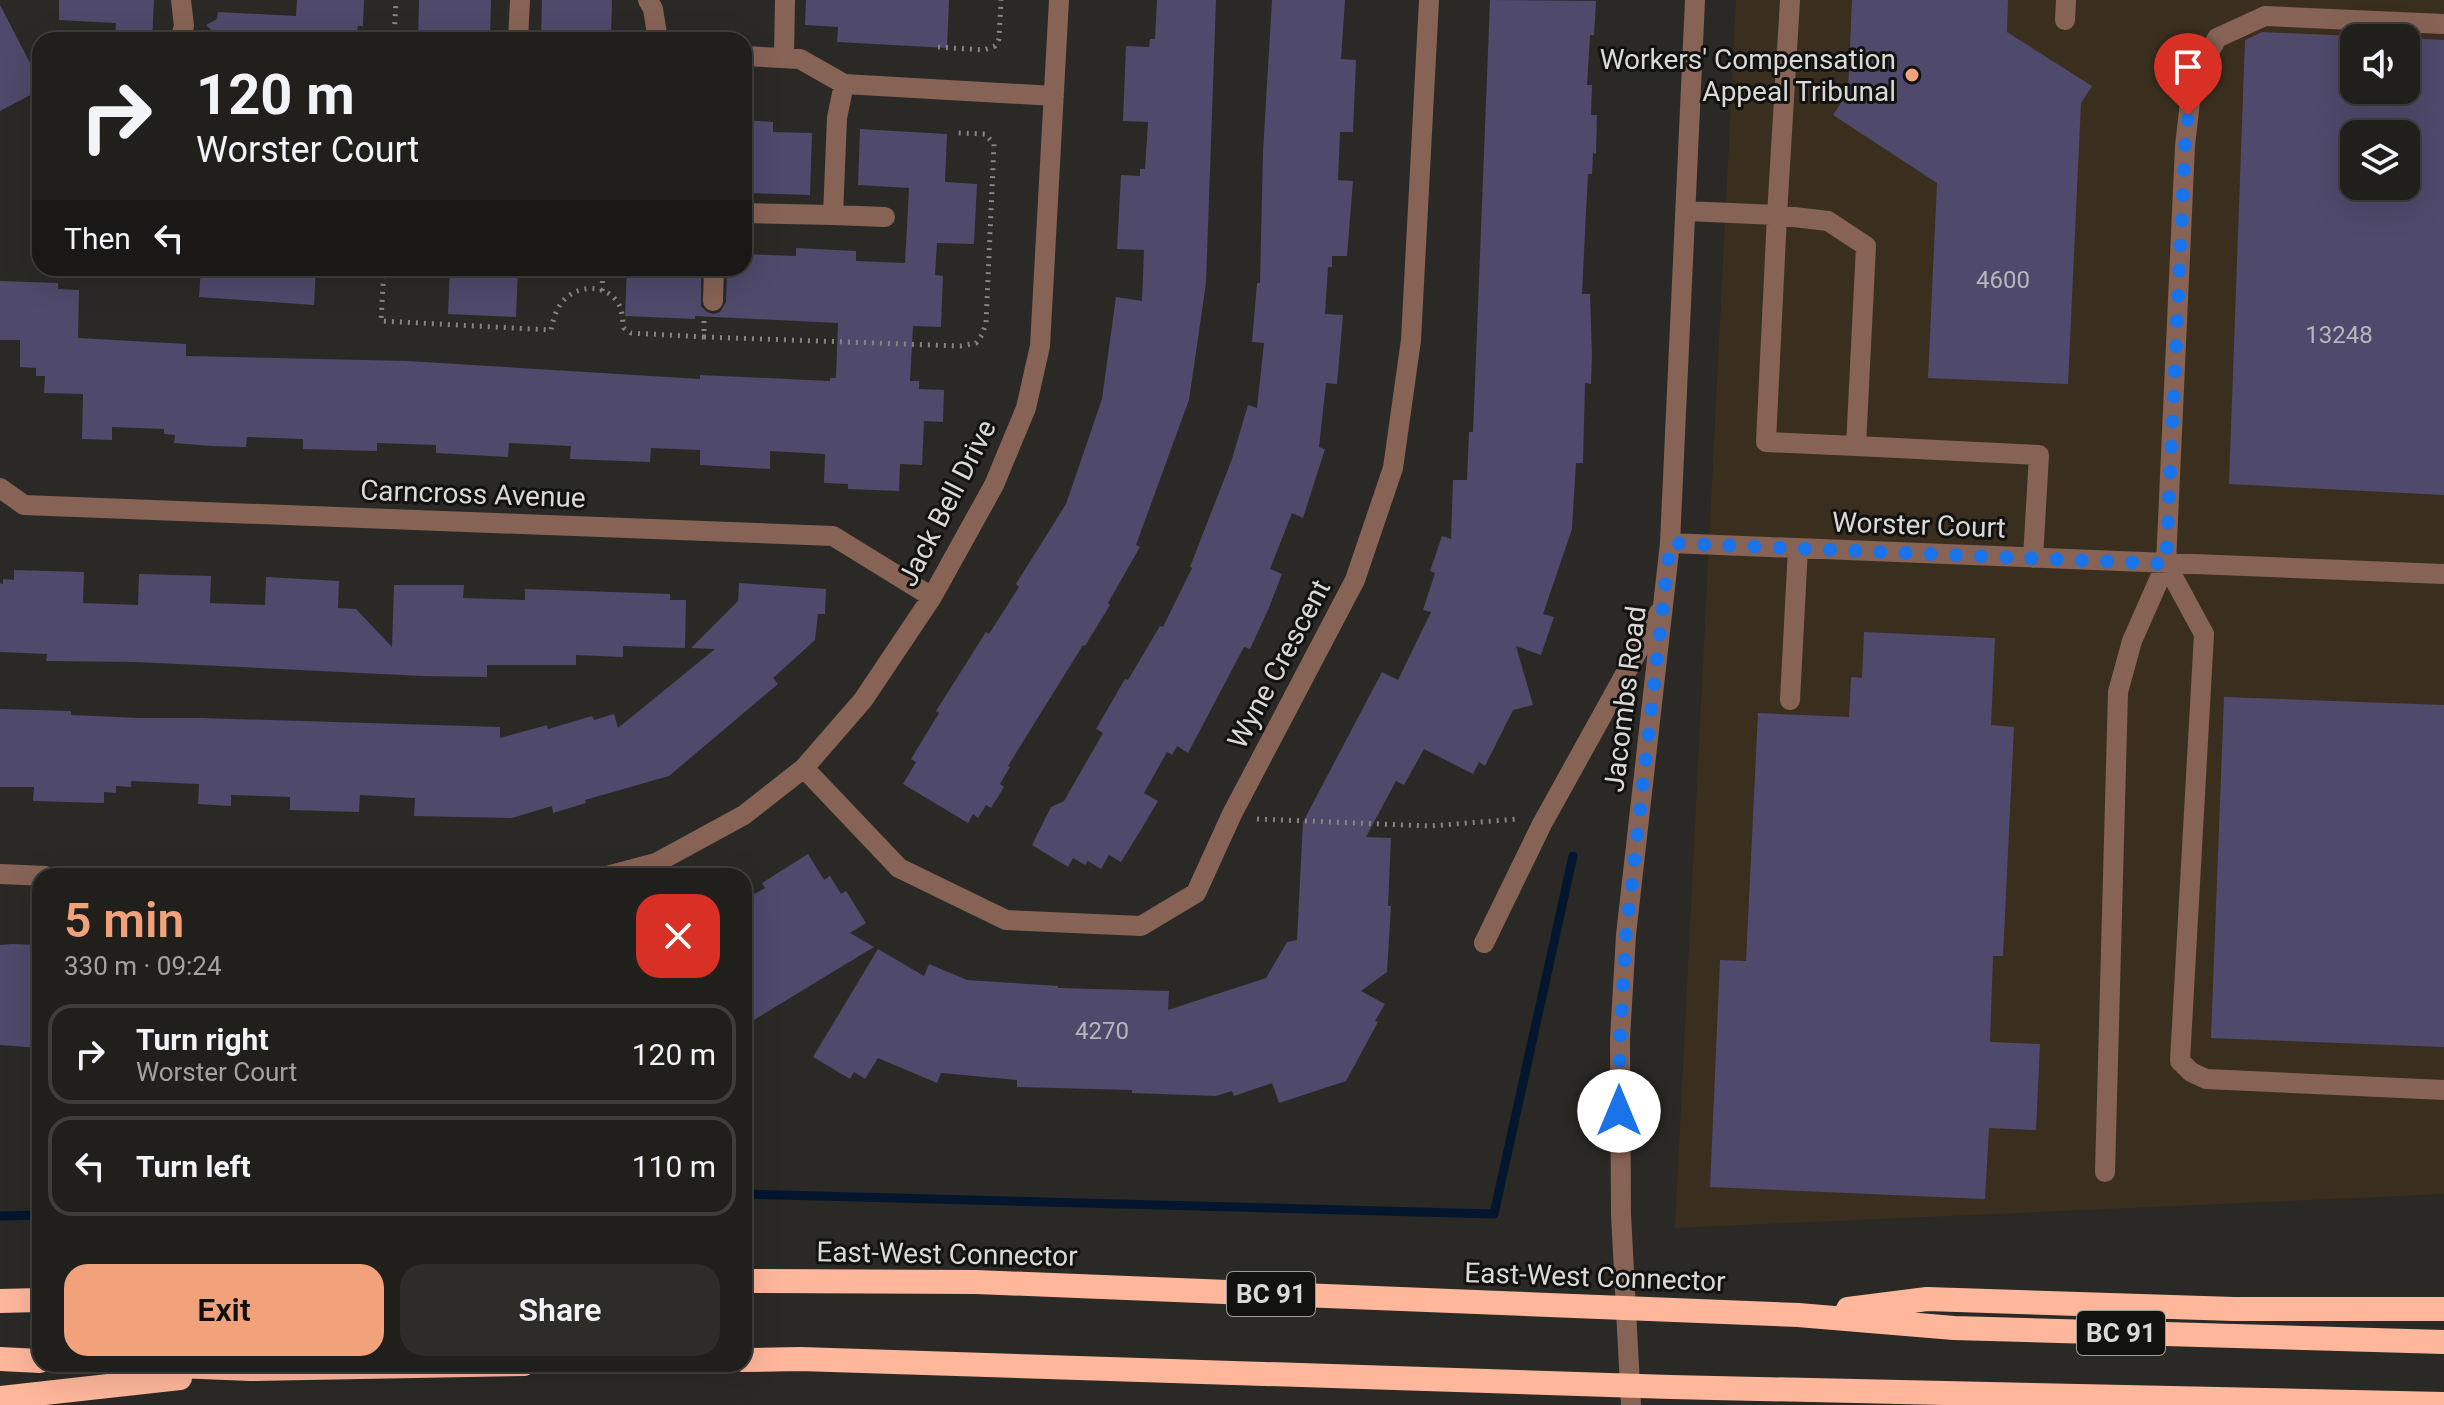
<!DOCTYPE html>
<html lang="en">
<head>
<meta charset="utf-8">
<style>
	:root { --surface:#201f1c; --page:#2d2c29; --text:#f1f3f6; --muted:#a2a2a3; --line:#3d3d3b; --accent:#f1a27b }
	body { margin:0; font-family:Roboto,sans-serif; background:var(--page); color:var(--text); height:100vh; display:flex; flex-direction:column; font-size:30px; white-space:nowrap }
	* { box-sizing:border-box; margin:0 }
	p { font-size:26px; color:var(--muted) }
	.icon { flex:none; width:44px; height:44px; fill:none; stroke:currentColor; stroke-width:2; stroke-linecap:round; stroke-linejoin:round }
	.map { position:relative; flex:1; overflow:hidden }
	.panel { position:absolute; left:32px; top:868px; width:720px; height:504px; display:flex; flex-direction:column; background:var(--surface); border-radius:24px; box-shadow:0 8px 32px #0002,0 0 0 2px var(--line) }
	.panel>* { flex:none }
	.banner { position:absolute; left:32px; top:32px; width:720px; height:244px; border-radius:24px; box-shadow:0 8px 32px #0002,0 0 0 2px var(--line); background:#201f1c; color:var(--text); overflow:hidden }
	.controls { position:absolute; left:2340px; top:24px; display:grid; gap:16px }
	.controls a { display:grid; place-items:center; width:80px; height:80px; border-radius:16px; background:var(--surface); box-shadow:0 8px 32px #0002,0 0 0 2px var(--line); font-size:40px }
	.pin { position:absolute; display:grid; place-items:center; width:68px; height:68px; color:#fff; margin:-82px -34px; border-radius:50% 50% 50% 0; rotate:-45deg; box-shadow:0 0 8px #0007 }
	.pin .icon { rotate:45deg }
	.me { position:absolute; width:88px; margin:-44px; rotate:0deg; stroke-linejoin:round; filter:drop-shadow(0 0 6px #0008) }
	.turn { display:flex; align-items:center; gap:28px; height:168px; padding:0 32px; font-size:36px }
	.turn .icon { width:104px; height:104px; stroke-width:2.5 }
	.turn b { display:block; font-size:56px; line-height:68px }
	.then { display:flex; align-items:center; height:76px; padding:0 32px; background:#0003; gap:16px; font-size:30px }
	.round { display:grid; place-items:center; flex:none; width:84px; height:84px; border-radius:24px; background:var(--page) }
	.summary { display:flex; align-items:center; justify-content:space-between; height:136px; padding:0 32px }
	h1 { font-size:48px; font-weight:600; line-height:60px; color:var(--accent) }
	.button { display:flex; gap:16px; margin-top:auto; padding:16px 32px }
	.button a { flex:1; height:92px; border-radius:24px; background:var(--accent); color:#111; font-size:32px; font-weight:600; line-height:92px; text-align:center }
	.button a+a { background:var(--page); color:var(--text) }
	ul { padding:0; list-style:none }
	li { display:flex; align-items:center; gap:24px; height:100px; margin:0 16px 12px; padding:0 16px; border:4px solid var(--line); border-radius:24px }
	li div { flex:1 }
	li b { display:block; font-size:30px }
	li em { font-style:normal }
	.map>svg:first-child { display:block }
	.commercial { fill:#3a2f1f; fill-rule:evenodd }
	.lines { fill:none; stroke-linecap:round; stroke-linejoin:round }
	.stream { stroke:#03162e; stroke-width:9 }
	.building { fill:#4f496b; fill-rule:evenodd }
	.path { stroke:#868582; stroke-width:5; stroke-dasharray:2 6; stroke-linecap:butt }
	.minor { stroke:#876355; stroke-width:20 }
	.highway { stroke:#ffb79b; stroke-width:24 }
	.route { stroke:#1a73e8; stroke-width:14; stroke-dasharray:0 25.2 }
	.poi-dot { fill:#f1a27b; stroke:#121211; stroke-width:3 }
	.labels { text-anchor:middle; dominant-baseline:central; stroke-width:6; stroke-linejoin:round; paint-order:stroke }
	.number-label { font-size:24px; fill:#b7b5bc }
	.shield { fill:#121211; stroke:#9e9d9c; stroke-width:2 }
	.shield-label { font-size:26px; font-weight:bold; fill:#dad9d7 }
	.poi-label { font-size:28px; fill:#dad9d7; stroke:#121211; text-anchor:end }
	.street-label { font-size:28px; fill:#dad9d7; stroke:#121211 }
</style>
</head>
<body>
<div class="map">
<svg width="2444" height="1405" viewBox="0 0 2444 1405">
	<rect width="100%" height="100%" fill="#2a2926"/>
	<!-- commercial -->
	<path class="commercial" d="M1736 0H2444V1194L1675 1228ZM2354 38H2406V90H2354ZM2354 134H2406V186H2354Z"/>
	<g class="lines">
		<!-- stream -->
		<path class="stream" d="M744 1194 1494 1214 1573 856
			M0 1216 40 1215"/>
	</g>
	<!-- building -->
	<path class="building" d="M59 0H154L152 40 115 39 116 23 59 20Z
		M297 0H364L363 26H358L355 40H222L206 25 217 19 218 12 296 16Z
		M419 0H491L490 40H418Z
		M542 0H612L611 40H541Z
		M806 0H949L947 48 837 42 838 27 805 25Z
		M1157 0H1216L1206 283 1189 400 1136 545 1140 547 1108 603 1110 605 1085 646 1083 645 1008 766 1010 767 1000 784 1004 787 991 808 986 805 978 818 973 814 968 823 903 784 916 762 911 759 939 713 936 711 986 632 989 634 1019 587 1016 584 1066 504 1102 399 1116 297 1142 301 1144 250 1117 249 1121 175 1140 176V169H1145L1148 122 1123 121 1126 46 1149 47 1150 39H1155Z
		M1272 0H1345L1341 59 1356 60 1353 132H1340L1338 180 1353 181 1347 256H1332V267H1328L1325 314 1343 315 1337 384 1326 383 1319 447 1325 449 1303 518 1292 513 1270 569 1282 574 1268 610 1250 649 1244 647 1188 753 1177 746 1172 755 1167 752 1144 793 1158 801 1142 828 1121 862 1109 855 1101 869 1088 861 1085 865 1073 858 1068 867 1032 845 1051 807 1064 801 1103 733 1096 729 1125 679 1128 680 1160 626 1163 627 1192 568 1190 567 1232 459 1248 405 1257 408 1264 343 1252 342 1257 283H1260L1263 152Z
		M1490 0 1596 1 1594 35H1590L1587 85H1592L1591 115H1597L1596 154 1593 153 1592 174H1588L1585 232 1582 294H1590L1592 356 1591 384 1585 383 1583 463H1576L1572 529 1543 614 1554 617 1541 655 1516 646 1533 705 1513 710 1485 766 1479 762 1473 774 1424 749 1404 785 1396 781 1366 837 1391 838 1388 906H1391L1387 972 1361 991 1385 1004 1375 1021 1378 1022 1346 1081 1279 1103 1272 1083 1234 1096 1232 1091 1216 1096 1132 1093V1090L1017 1087V1080L941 1073 937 1083 878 1058 865 1079 854 1072 850 1079 813 1057 878 949 924 976 929 964 967 980 1058 986V988L1169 991 1168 1010 1266 978 1287 942 1297 940 1303 822 1382 672 1398 680 1431 612 1423 610 1435 573 1430 571 1442 536 1451 539 1453 480H1467L1469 432H1473Z
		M1852 0H2008L2007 32 2092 86 2081 103 2068 384 1928 378 1937 183 1833 115 1848 92Z
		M0 5 40 82V90L0 111Z
		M2262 32 2354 36V90H2406V38L2444 40V495L2229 484 2245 40ZM2354 134H2406V186H2354Z
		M744 120 773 122V132L812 133 810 195 745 193Z
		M860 129 947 134 945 182 977 184 974 244 937 243 935 275 943 276 941 327 913 326 910 381H919V389L944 390 943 422 924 421 922 465 900 464 899 491 848 489V484L824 483 825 454 770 451V469L700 465V450L651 448 650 462 570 459 571 446 509 443 508 457 436 453V445L377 443V451L303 449V439L247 437 246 447 212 446 174 443 175 435 164 434V429L112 427V440L82 439 83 394 44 393 45 376H36V368L20 367V340H0V281L58 283V289L79 290 78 338 186 344V356L407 361 700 379V375L830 381V378H836L838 323 695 316V319L625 316 627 268H701V306L707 312 713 314 720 312 726 302 727 268H744V254L796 256V248L856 251V261L905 263 909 188 858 185Z
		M201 268H316L314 305 199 297Z
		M450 268H518L516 317 448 314Z
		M14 570 84 572 83 603 138 605 139 574 211 576 210 603 265 605 266 577 339 581 338 608 356 609 392 647 394 585H464L463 598 525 600V589L670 594V600H686L685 648 623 646V657L576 655V665H487V677L422 676 136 662 46 661 47 654 0 652V583L3 584V579L14 580Z
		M739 583 826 589 825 614H818L815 640 773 678 778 684 669 776 585 800 586 803 553 813 552 806 512 818 414 816 415 798 360 795 359 812 290 810V797L231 795V806L198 804 199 784 131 781V787L116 786V793L104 792V803L33 801 34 787H0V709L71 711V715L140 718H202L500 727V738L547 725 548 729 592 716 594 720 614 714 618 728 715 649 691 648 738 601Z
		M1864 632 1995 638 1991 725 2014 727 2003 956H1993L1990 1042 2040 1044 2036 1130 1989 1128 1985 1199 1710 1187 1720 960 1746 961 1758 713 1849 717 1851 677 1862 678Z
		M2224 697 2444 705V1047L2211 1038Z
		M808 854 824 880 830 876 841 894 846 891 866 923 850 933 874 947 744 1026V900L765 888 762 883Z
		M12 944 40 945V1048L0 1045V945Z"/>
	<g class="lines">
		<!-- path -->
		<path class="path" d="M394 40 396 0
			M938 47 984 50 995 46 999 39 1001 0
			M384 268 381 321 551 330C553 320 556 309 563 301 578 284 606 284 618 303 623 311 622 320 624 328L631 333 704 337V321
			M602 291 603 268
			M704 337 960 346 976 343 982 335 986 323 994 144 985 134 958 133
			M1257 819 1430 826 1518 819"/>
		<!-- minor -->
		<path class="minor" d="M648 0 653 9 658 40
			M2065 20 2066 0
			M180 40 184 26 181 0
			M518 40 520 0
			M744 56 800 59 844 84 1054 96
			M784 56 785 0
			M1686 211 1777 215 1790 0
			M744 213 833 215 837 118 844 84
			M833 215 885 217
			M713 301 714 268
			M1856 446 1766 442 1777 215 1828 221 1866 246 1856 446 2039 455 2033 558
			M0 488 24 505 833 536 932 597
			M1670 543 2444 574
			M2166 564 2204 634 2180 1061 2191 1072 2206 1079 2444 1090
			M1790 700 1798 548
			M804 768 899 868 1006 920 1141 926 1196 893 1232 814 1355 580 1393 468 1411 340 1429 0
			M0 874 46 876
			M607 876 656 863 744 815 804 768 863 700 932 597 994 485 1026 408 1040 346 1059 0
			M1484 943 1542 824 1660 611
			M2105 1172 2118 692 2132 641 2166 564 2185 146 2192 84 2217 38 2265 16 2444 24
			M1631 1405 1621 1214 1620 1039 1626 935 1670 543 1695 0"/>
		<!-- highway -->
		<path class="highway" d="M744 1281 976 1282 1798 1315 1954 1328 2444 1342
			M0 1301 40 1300
			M1848 1309 1927 1299 2234 1309H2444
			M0 1359 40 1361
			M744 1360 800 1359 1671 1387 2444 1404
			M129 1364 250 1369 524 1364
			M0 1398 180 1378"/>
	</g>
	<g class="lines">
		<!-- route -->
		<path class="route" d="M1619 1111 1620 1039 1626 935 1670 543 2166 564 2185 146 2188 115"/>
	</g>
	<!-- markers -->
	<circle class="poi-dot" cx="1912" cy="75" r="8"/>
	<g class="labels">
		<!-- number labels -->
		<g class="number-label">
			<text x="2003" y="280">4600</text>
			<text x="2339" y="335">13248</text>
			<text x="1102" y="1031">4270</text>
		</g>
		<!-- shield labels -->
		<g class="shield">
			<rect x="1227" y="1272" width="88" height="44" rx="6"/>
			<rect x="2077" y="1311" width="88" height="44" rx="6"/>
		</g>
		<g class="shield-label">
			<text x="1271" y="1294">BC 91</text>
			<text x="2121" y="1333">BC 91</text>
		</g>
		<!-- poi labels -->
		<g class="poi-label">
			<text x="1896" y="59">Workers' Compensation<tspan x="1896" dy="32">Appeal Tribunal</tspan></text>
		</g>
		<!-- street labels -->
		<g class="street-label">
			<text transform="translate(473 494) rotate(2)">Carncross Avenue</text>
			<text transform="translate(947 503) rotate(-63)">Jack Bell Drive</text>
			<text transform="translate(1919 525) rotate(2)">Worster Court</text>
			<text transform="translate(1279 664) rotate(-62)">Wyne Crescent</text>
			<text transform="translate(1625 699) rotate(-83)">Jacombs Road</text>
			<text transform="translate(947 1254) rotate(1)">East-West Connector</text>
			<text transform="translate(1595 1277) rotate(2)">East-West Connector</text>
		</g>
	</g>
</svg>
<div class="controls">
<a><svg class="icon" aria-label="sound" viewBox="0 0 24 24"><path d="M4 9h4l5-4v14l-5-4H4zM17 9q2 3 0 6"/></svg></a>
<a><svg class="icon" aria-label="layers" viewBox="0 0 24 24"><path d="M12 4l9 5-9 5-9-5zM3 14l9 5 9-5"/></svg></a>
</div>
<div class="pin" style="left:2188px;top:115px;background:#d93025"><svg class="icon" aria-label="arrive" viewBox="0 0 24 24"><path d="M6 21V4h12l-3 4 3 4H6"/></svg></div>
<svg class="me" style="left:1619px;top:1111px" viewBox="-20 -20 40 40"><circle r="19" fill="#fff"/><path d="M0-13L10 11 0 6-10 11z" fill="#1a73e8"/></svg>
<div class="banner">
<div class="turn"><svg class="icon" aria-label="right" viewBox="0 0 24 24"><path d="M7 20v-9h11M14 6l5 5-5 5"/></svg><div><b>120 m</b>Worster Court</div></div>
<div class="then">Then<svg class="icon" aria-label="left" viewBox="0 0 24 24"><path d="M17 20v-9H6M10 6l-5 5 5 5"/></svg></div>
</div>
<section class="panel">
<div class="summary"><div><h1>5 min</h1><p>330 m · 09:24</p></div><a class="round" style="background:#d93025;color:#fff"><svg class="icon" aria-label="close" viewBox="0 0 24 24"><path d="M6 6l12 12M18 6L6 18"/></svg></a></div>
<ul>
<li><svg class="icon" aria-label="right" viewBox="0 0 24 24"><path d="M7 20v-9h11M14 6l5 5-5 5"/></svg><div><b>Turn right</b><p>Worster Court</p></div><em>120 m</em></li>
<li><svg class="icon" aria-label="left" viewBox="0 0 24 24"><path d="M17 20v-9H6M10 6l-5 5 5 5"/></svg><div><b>Turn left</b></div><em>110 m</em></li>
</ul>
<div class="button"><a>Exit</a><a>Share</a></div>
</section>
</div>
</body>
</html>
